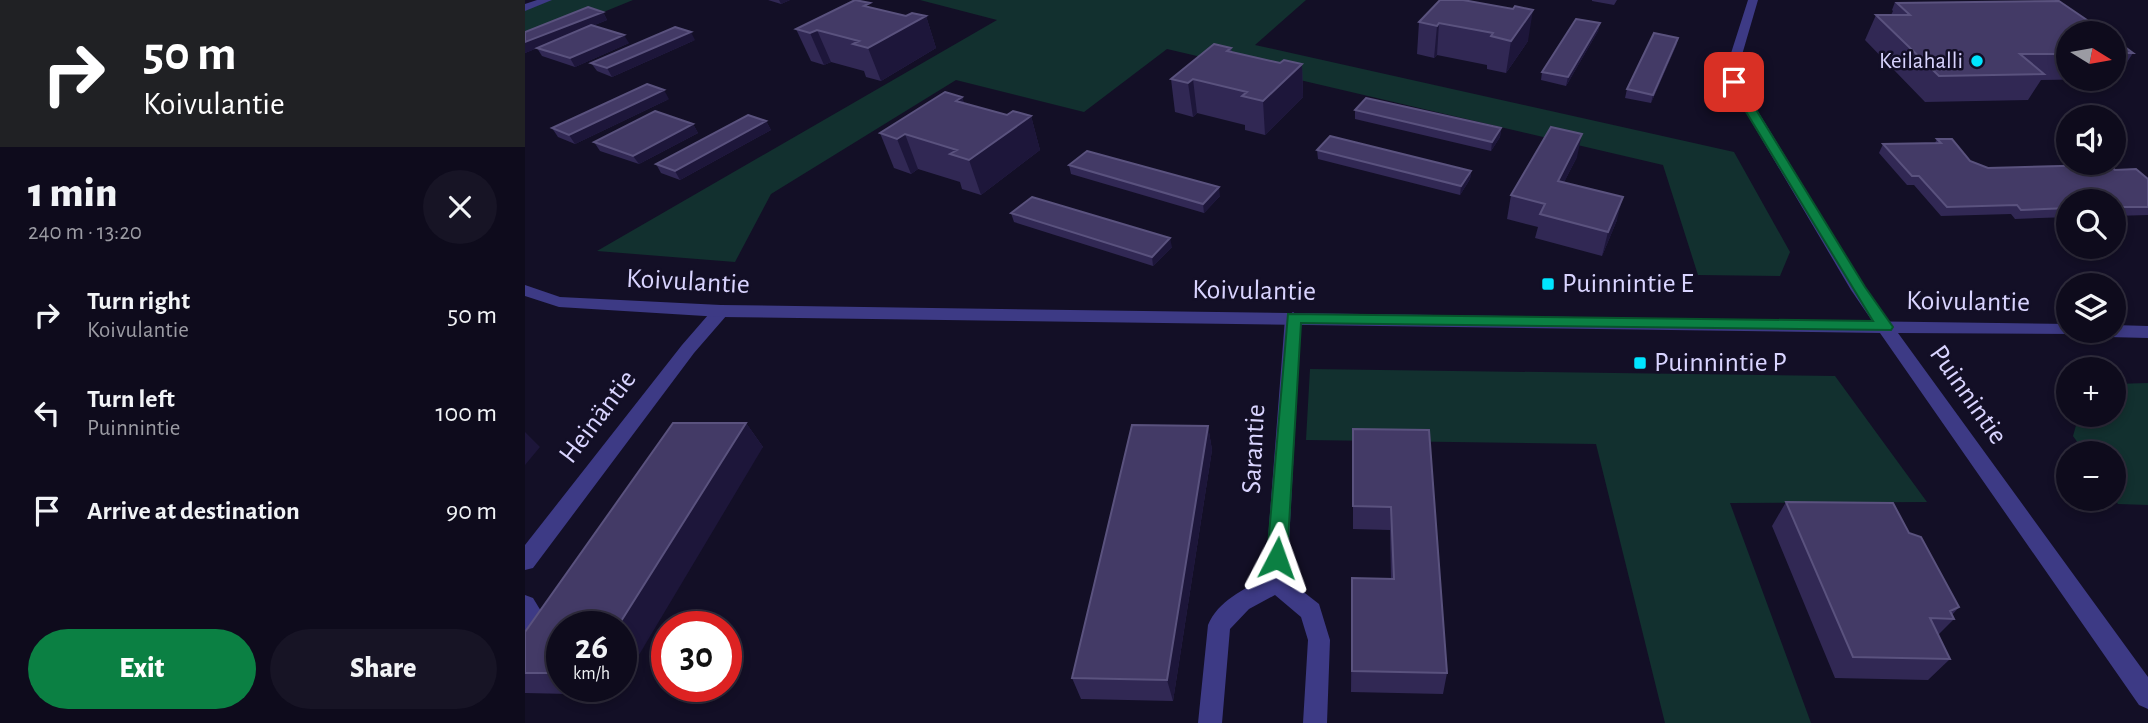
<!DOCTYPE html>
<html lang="en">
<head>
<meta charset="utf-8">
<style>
	:root { --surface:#0e0b1c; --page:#171425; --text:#f1f3f6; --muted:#9b9ba3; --line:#2e2b3b; --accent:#0b8043 }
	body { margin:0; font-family:"Alegreya Sans",sans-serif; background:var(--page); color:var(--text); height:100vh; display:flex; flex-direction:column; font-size:26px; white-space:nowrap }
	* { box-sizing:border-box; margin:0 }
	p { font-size:23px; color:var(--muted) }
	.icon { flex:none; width:38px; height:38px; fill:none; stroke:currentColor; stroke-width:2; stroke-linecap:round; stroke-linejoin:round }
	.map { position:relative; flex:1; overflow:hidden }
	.details { display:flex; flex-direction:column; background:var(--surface); width:525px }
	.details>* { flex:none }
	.top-card { background:#202124; color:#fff; overflow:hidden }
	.needle { width:46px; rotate:101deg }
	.fabs { position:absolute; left:1531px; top:21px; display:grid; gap:14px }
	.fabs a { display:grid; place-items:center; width:70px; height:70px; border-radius:50%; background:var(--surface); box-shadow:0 4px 10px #0003,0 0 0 2px var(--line); font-size:35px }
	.speed { position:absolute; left:21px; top:611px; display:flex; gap:14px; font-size:35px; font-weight:700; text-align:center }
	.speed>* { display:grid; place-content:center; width:91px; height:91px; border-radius:50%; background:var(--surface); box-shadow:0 4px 10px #0003,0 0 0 2px var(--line); line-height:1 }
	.speed small { font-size:18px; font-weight:400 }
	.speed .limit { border:10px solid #d22; background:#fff; color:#111 }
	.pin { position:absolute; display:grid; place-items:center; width:60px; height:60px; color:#fff; margin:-30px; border-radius:14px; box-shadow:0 4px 10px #0006 }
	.me { position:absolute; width:77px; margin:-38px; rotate:4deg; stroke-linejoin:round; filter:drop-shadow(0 0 5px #0008) }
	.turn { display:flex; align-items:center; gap:24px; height:147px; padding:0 28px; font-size:32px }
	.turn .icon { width:91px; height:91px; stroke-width:2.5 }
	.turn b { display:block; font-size:49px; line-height:60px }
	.round { display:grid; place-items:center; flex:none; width:74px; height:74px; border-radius:37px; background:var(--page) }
	.overview { display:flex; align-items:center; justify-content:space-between; height:119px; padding:0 28px }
	h1 { font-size:42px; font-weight:800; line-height:52px }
	.action { display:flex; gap:14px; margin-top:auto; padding:14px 28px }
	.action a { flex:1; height:80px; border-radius:42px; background:var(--accent); color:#fff; font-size:28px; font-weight:800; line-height:80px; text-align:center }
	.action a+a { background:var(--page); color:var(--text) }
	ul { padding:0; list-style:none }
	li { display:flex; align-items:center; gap:21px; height:98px; padding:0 28px }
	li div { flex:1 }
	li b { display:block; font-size:26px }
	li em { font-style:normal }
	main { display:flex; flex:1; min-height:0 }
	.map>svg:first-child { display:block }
	.green { fill:#12302f }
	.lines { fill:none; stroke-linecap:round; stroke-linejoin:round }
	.service { fill:#3d3a85; fill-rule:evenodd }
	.minor { fill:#3d3a85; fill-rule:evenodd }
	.tertiary { fill:#3d3a85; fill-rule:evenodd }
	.wall { fill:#312854 }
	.shaded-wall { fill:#1d163a }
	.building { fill:#433a66; stroke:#5a527e; stroke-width:2 }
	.route { fill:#0b8043; stroke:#07532c; stroke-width:2 }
	.poi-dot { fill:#00e5ff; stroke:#130f26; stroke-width:2.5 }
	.labels { text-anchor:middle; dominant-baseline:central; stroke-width:5; stroke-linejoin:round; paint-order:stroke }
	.far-poi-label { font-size:23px; fill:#d9d4ff; stroke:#130f26; text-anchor:end }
	.street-label { font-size:28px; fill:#d9d4ff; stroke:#130f26 }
	.poi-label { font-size:28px; fill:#d9d4ff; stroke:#130f26; text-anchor:start }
</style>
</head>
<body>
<main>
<section class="details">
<div class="top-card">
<div class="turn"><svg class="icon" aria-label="right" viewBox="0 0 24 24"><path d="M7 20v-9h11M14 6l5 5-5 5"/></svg><div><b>50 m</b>Koivulantie</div></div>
</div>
<div class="overview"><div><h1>1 min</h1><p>240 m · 13:20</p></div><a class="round"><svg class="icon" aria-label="close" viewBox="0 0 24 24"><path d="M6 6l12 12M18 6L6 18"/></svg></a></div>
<ul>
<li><svg class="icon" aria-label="right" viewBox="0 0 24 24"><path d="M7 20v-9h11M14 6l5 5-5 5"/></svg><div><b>Turn right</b><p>Koivulantie</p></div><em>50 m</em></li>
<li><svg class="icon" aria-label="left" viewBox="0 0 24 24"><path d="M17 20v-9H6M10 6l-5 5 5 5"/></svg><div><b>Turn left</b><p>Puinnintie</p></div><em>100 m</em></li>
<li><svg class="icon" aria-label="arrive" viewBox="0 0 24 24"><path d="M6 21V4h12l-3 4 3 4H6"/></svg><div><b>Arrive at destination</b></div><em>90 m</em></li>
</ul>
<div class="action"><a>Exit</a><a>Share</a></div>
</section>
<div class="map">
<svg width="1623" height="723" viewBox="0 0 1623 723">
	<rect width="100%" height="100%" fill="#130f26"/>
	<!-- green -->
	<path class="green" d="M26 0H108L0 44V10Z
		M395 0H781L730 45 1209 152 1265 252 1255 276 1173 275 1138 165 642 49 559 112 431 80 246 194 210 262 72 251 472 20Z
		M785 369 1310 376 1402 502 1205 503 1286 723H1140L1071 444 781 440Z
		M1623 383V505L1593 504 1589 498V453H1560L1548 436 1554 415H1589V384Z"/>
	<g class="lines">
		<!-- service -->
		<path class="service" d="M12 0H27L0 11V4Z"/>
		<!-- minor -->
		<path class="minor" d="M1223 0H1233L1212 72 1215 82 1340 287 1368 327 1366 331H1354L1326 290 1203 82 1200 72Z
			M196 305 202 307 204 311 202 315 169 353 8 568 0 570V545L157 345 190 307Z
			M768 312 776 318 762 579 794 604 805 640 802 723H778L783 640 776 617 750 595 724 609 705 629 697 723H673L683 625C693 601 719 589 740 578L760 318Z
			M0 595 8 598 19 616 8 634 0 637Z"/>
		<!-- tertiary -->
		<path class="tertiary" d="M0 285 35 297 196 305 1544 324V331H1552L1550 334 1373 333 1623 677V709L1614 705 1355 333 196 317 34 307 0 296Z
			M1589 325 1623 326V338L1583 337 1575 331H1589Z"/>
	</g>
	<!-- wall -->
	<path class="wall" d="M243 0H265L256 4Z
		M915 0 1003 41 981 73 962 69V65L912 55 909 58 892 54 894 22Z
		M1067 0H1092L1089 5 1067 1Z
		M1370 2 1544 33V79H1578L1516 80 1503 100 1400 102 1340 40 1351 15H1366L1368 11 1367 10Z
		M346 8 381 16H401L411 48 356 81 341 77 339 71 306 62 299 65 286 61 271 29Z
		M78 12 82 20 67 26 104 43 50 67 17 56 12 48 32 40 0 53V32Z
		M1075 23 1073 31 1041 86 1016 80 1017 72Z
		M1153 38 1151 46 1126 103 1100 98 1102 89Z
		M1589 39 1608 53 1591 79H1589Z
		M170 40 87 77 72 71 66 63Z
		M706 48 707 52 755 63 777 64 778 97 740 135 720 130V125L672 113 668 117 650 112 646 79Z
		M437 97 439 103 482 115 506 116 515 150 456 195 437 189 435 182 393 169 386 174 369 168 355 133Z
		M144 99 50 144 33 137 27 128Z
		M830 110 976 128 975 137 966 151 830 119Z
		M241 121 246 130 155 180 136 173 131 164Z
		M168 124 173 133 114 164 75 151 69 142Z
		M1412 139 1445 161 1463 168 1568 165 1570 163 1623 179V215L1589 216V201H1544V217L1490 219 1486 214 1416 216 1389 185H1382L1354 153 1358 144 1410 143Z
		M792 150 946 171 945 179 935 195 793 159Z
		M1052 157 1039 182 1092 220 1077 256 1010 238 1013 227 982 219 986 195Z
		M544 165 695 196 679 213 546 174Z
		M486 213 647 247 628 266 489 222Z
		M221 423 238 447 37 626V686H96L90 695 0 693V632Z
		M683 426 687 450 648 701 556 699 547 678Z
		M828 429 904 430 922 673 918 694 826 692 827 578 866 579 865 530 828 529Z
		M1261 502 1384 533 1434 607 1427 615 1429 619 1413 635 1425 659 1403 680 1310 678 1247 526Z"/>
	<!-- shaded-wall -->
	<path class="shaded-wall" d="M254 0H265L256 4Z
		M1008 10 1003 41 981 73 986 41Z
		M78 12 82 20 0 53V42Z
		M401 16 411 48 356 81 343 48Z
		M914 23 912 55 909 58 912 26Z
		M1075 23 1073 31 1041 86 1043 77Z
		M292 30 306 62 299 65 285 33Z
		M166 32 170 40 87 77 82 68Z
		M99 35 104 43 50 67 45 58Z
		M1153 38 1151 46 1126 103 1128 95Z
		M777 64 778 97 740 135 738 101Z
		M668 79 672 113 668 117 663 83Z
		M139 90 144 99 50 144 44 135Z
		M437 97 448 131 431 101Z
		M506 116 515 150 456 195 444 160Z
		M241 121 246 130 155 180 150 171Z
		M168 124 173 133 114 164 108 156Z
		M976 128 975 137 966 151 967 142Z
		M380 134 393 169 386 174 372 139Z
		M1057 134 1052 157 1028 204 1033 181Z
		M946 171 945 179 935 195 936 186Z
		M694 187 695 196 679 213 678 204Z
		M1098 197 1092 220 1077 256 1083 232Z
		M645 238 647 247 628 266 627 257Z
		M221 423 238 447 96 685V626H93Z
		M683 426 687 450 648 701 642 680Z
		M0 432 15 447 0 465Z
		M79 686H96L90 695Z"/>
	<!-- building -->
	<path class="building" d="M330 0 345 3 339 6 381 16 387 13 401 16 343 48 328 44 334 41 292 30 285 33 271 29Z
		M915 0H938L988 9 990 6 1008 10 986 41 966 36 968 33 914 23 912 26 894 22Z
		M1534 1 1581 33H1544V54H1495L1519 74 1414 76 1351 15H1385L1372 3Z
		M63 7 78 12 0 42V32Z
		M1051 19 1075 23 1043 77 1017 72Z
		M66 25 99 35 45 58 12 48Z
		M150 27 166 32 82 68 66 63Z
		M1129 33 1153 38 1128 95 1102 89Z
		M1589 39 1608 53H1589Z
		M689 44 706 48 702 51 755 63 759 60 777 64 738 101 717 96 722 92 668 79 663 83 646 79Z
		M122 84 139 90 44 135 27 128Z
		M420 92 437 97 431 101 482 115 488 111 506 116 444 160 425 154 432 150 380 134 372 139 355 133Z
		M841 98 976 128 967 142 830 110Z
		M130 111 168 124 108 156 69 142Z
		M223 115 241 121 150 171 131 164Z
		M1026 127 1057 134 1033 181 1098 197 1083 232 1015 214 1020 204 986 195Z
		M805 136 946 171 936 186 792 150Z
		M1412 139H1427L1445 161 1463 168 1573 165 1570 163H1582L1590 170 1611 169 1623 179V207H1589V201H1544V208L1496 210 1492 205 1422 207 1394 176H1387L1358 144 1416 143Z
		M562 151 694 187 678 204 544 165Z
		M507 197 645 238 627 257 486 213Z
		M148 423H221L93 626H37V673H0V632Z
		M607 425 683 426 642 680 547 678Z
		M828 429 904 430 922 673 827 671V578L869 579 866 507 828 506Z
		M1261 502 1368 503 1384 533 1396 537 1434 607 1425 611 1429 619 1405 618 1425 659 1328 657Z"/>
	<!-- route -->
	<path class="route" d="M1209 79 1214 82 1340 287 1368 327 1366 330 776 323 762 558 759 564 752 567 745 564 742 558 763 314 1348 321 1203 82Z"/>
	<!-- markers -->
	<g class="poi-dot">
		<circle cx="1452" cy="61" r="7"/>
		<rect x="1016" y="277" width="14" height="14" rx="3.5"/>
		<rect x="1108" y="356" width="14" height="14" rx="3.5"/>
	</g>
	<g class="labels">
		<!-- far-poi labels -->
		<g class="far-poi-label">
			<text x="1438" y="61">Keilahalli</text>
		</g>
		<!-- street labels -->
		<g class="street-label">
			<text transform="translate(163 282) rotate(3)">Koivulantie</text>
			<text transform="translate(729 291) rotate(1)">Koivulantie</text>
			<text transform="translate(1443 302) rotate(1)">Koivulantie</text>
			<text transform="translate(1443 395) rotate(55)">Puinnintie</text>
			<text transform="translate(73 417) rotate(-53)">Heinäntie</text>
			<text transform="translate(729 449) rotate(-87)">Sarantie</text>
		</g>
		<!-- poi labels -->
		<g class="poi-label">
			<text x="1037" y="284">Puinnintie E</text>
			<text x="1129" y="363">Puinnintie P</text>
		</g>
	</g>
</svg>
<div class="fabs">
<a><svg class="needle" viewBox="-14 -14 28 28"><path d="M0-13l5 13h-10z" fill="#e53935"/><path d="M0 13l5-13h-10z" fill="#9b9ba3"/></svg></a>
<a><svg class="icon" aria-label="sound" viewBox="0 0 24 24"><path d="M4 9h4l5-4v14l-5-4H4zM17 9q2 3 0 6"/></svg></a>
<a><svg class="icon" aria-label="search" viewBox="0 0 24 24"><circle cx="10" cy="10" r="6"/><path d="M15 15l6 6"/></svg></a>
<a><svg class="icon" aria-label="layers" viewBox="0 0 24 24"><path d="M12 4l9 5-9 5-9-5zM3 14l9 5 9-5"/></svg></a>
<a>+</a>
<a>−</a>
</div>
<div class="speed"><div>26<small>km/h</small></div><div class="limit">30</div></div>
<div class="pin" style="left:1209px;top:82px;background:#d93025"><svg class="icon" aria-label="arrive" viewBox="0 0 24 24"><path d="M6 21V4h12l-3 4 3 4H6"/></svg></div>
<svg class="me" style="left:752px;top:558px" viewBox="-20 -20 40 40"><path d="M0-17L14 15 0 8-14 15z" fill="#0b8043" stroke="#fff" stroke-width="4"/></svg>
</div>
</main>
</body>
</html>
